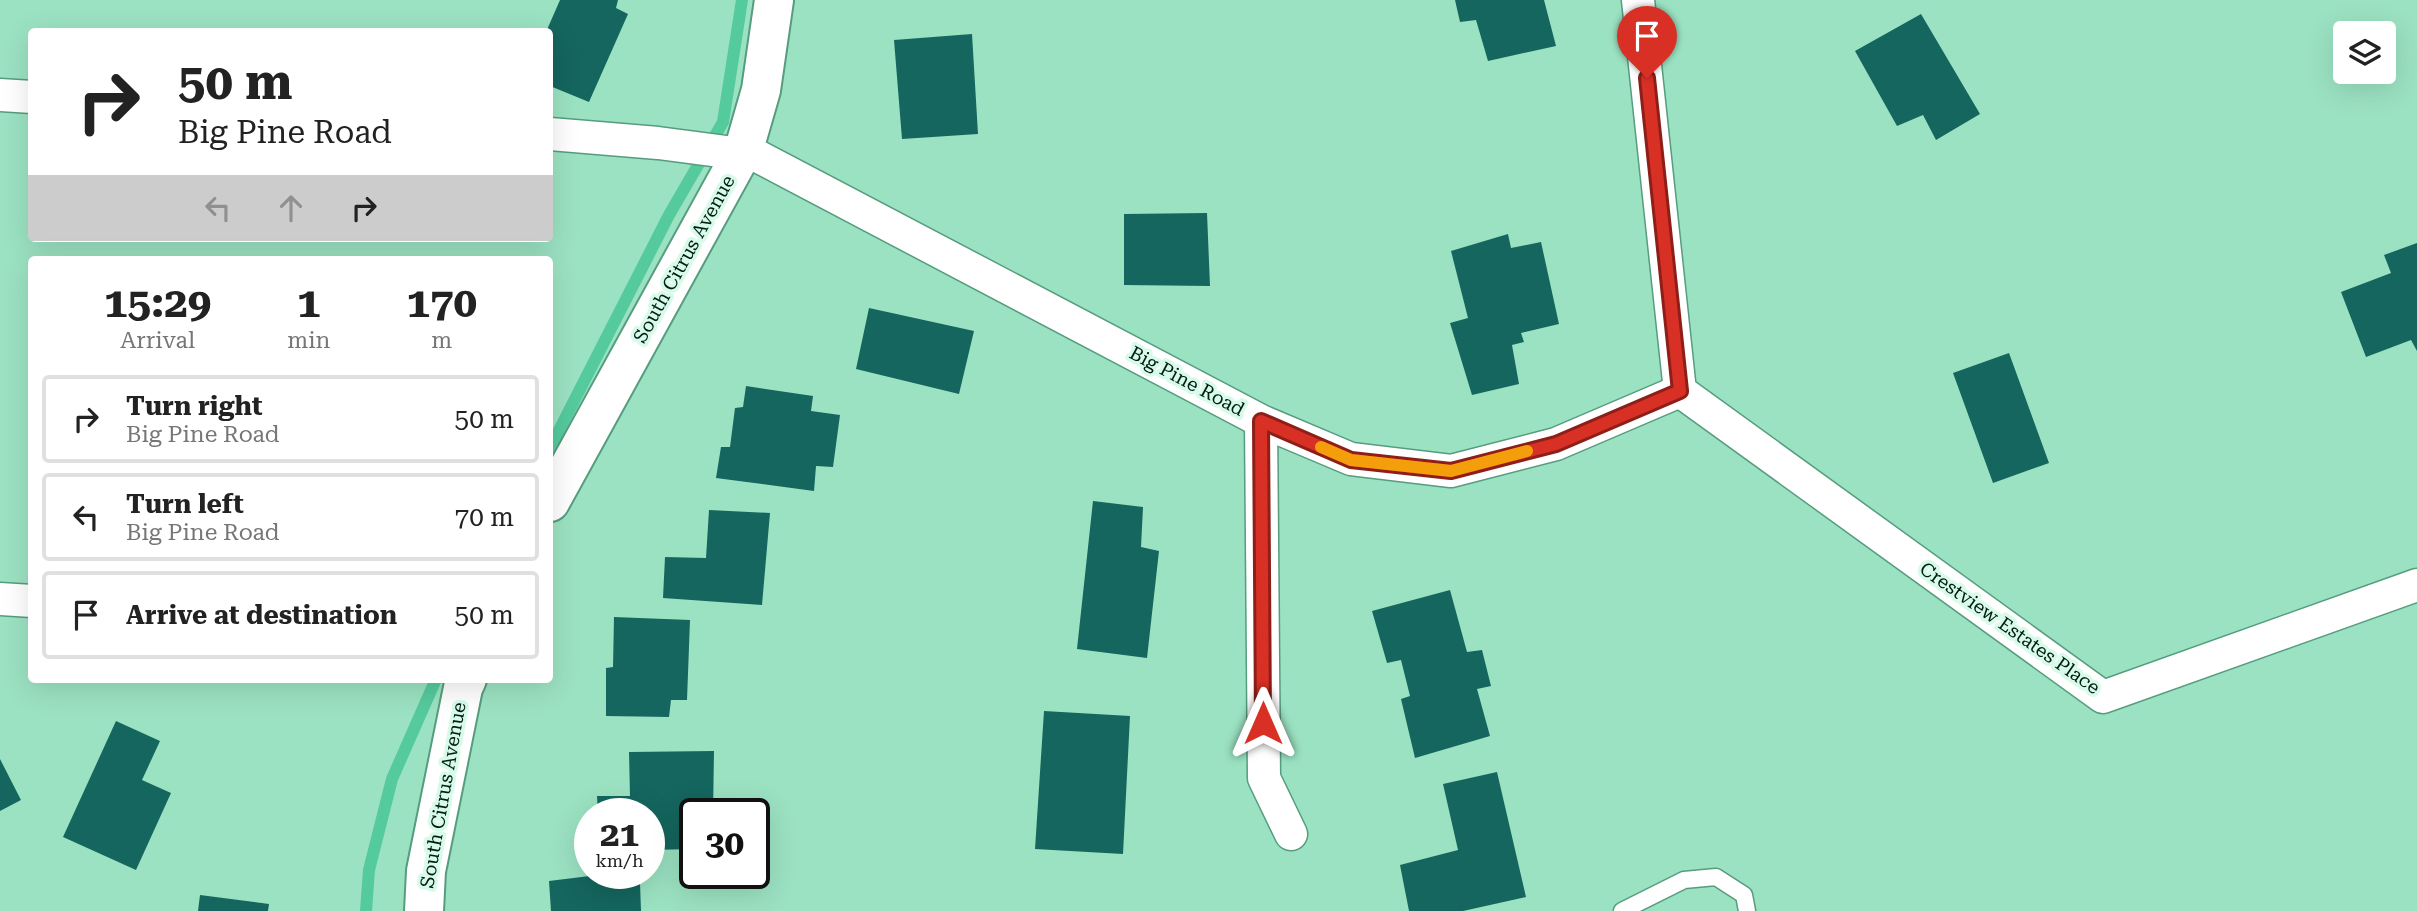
<!DOCTYPE html>
<html lang="en">
<head>
<meta charset="utf-8">
<style>
	:root { --surface:#fff; --page:#f2f2f2; --text:#222; --muted:#767676; --line:#e0e0e0 }
	body { margin:0; font-family:"Roboto Serif",serif; background:var(--page); color:var(--text); height:100vh; display:flex; flex-direction:column; font-size:26px; white-space:nowrap }
	* { box-sizing:border-box; margin:0 }
	p { font-size:23px; color:var(--muted) }
	.icon { flex:none; width:38px; height:38px; fill:none; stroke:currentColor; stroke-width:2; stroke-linecap:round; stroke-linejoin:round }
	.map { position:relative; flex:1; overflow:hidden }
	.drawer { position:absolute; left:28px; top:256px; width:525px; height:427px; display:flex; flex-direction:column; background:var(--surface); border-radius:7px; box-shadow:0 7px 28px #0002 }
	.drawer>* { flex:none }
	.top-card { position:absolute; left:28px; top:28px; width:525px; height:214px; border-radius:7px; box-shadow:0 7px 28px #0002; background:#fff; color:var(--text); overflow:hidden }
	.tools { position:absolute; left:2333px; top:21px; display:grid; gap:14px }
	.tools a { display:grid; place-items:center; width:63px; height:63px; border-radius:7px; background:var(--surface); box-shadow:0 7px 28px #0002; font-size:35px }
	.speed { position:absolute; left:574px; top:798px; display:flex; gap:14px; font-size:35px; font-weight:700; text-align:center }
	.speed>* { display:grid; place-content:center; width:91px; height:91px; border-radius:50%; background:var(--surface); box-shadow:0 7px 28px #0002; line-height:1 }
	.speed small { font-size:18px; font-weight:400 }
	.speed .limit { border:4px solid #111; border-radius:10px; background:#fff; color:#111 }
	.pin { position:absolute; display:grid; place-items:center; width:60px; height:60px; color:#fff; margin:-72px -30px; border-radius:50% 50% 50% 0; rotate:-45deg; box-shadow:0 0 7px #0007 }
	.pin .icon { rotate:45deg }
	.me { position:absolute; width:77px; margin:-38px; rotate:0deg; stroke-linejoin:round; filter:drop-shadow(0 0 5px #0008) }
	.turn { display:flex; align-items:center; gap:24px; height:147px; padding:0 35px; font-size:32px }
	.turn .icon { width:91px; height:91px; stroke-width:2.5 }
	.turn b { display:block; font-size:49px; line-height:60px }
	.lanes { display:flex; align-items:center; height:66px; padding:0 35px; background:#0003; justify-content:center; gap:35px; direction:ltr }
	.lanes .off { opacity:.35 }
	.eta { display:flex; justify-content:space-evenly; align-items:center; height:119px; text-align:center }
	.eta b { font-size:42px; font-weight:700; line-height:49px }
	ul { padding:0; list-style:none }
	li { display:flex; align-items:center; gap:21px; height:88px; margin:0 14px 10px; padding:0 21px; border:4px solid var(--line); border-radius:7px }
	li div { flex:1 }
	li b { display:block; font-size:26px }
	li em { font-style:normal }
	.map>svg:first-child { display:block }
	.lines { fill:none; stroke-linecap:round; stroke-linejoin:round }
	.stream { stroke:#55ca9d; stroke-width:12 }
	.building { fill:#14665e }
	.service-casing { stroke:#569c7f; stroke-width:19 }
	.minor-casing { stroke:#569c7f; stroke-width:35 }
	.tertiary-casing { stroke:#569c7f; stroke-width:42 }
	.service { stroke:#fff; stroke-width:16 }
	.minor { stroke:#fff; stroke-width:32 }
	.tertiary { stroke:#fff; stroke-width:38 }
	.route-casing { stroke:#8d1f18; stroke-width:18 }
	.route { stroke:#d93025; stroke-width:12 }
	.slow { stroke:#f59e0b; stroke-width:12 }
	.labels { text-anchor:middle; dominant-baseline:central; stroke-width:7; stroke-linejoin:round; paint-order:stroke }
	.street-label { font-size:19px; fill:#011e13; stroke:#d8faea }
</style>
</head>
<body>
<div class="map">
<svg width="2417" height="911" viewBox="0 0 2417 911">
	<rect width="100%" height="100%" fill="#9be2c2"/>
	<g class="lines">
		<!-- stream -->
		<path class="stream" d="M550 448 669 215 723 122 742 0
			M366 911 369 870 392 779 436 679"/>
	</g>
	<!-- building -->
	<path class="building" d="M560 0H618L616 8 628 14 589 102 550 86V32H546Z
		M1455 0H1544L1556 46 1488 61 1476 20 1460 22Z
		M1921 14 1980 114 1936 140 1923 115 1897 126 1855 51Z
		M972 34 978 134 902 139 894 40Z
		M1207 213 1210 286 1124 285V214Z
		M1508 234 1511 248 1541 242 1559 324 1521 333 1524 342 1512 345 1519 384 1472 395 1450 323 1468 318 1451 251Z
		M2417 243V351L2411 340 2366 357 2341 292 2391 273 2384 255Z
		M869 308 974 331 959 394 856 369Z
		M2009 353 2049 463 1993 483 1953 373Z
		M746 386 813 396 811 411 840 415 833 467 816 466 814 491 716 478 721 447H730L735 408 743 407Z
		M1093 501 1143 507 1141 547 1159 551 1147 658 1077 649Z
		M709 510 770 513 762 605 663 598 665 557 706 558Z
		M1450 590 1467 652 1482 650 1491 686 1477 689 1490 736 1415 758 1401 699 1410 696 1401 660 1387 663 1372 611Z
		M614 617 690 620 687 700H671L669 717 606 716V668L613 667Z
		M1044 711 1130 716 1123 854 1035 849Z
		M116 721 160 741 142 780 171 793 136 870 63 837Z
		M714 751 713 814H695V849L649 850V814H598L597 796H630L629 752Z
		M0 759 21 800 0 811Z
		M1497 772 1526 897 1463 911H1409L1400 865 1458 850 1443 784Z
		M606 874 607 886 640 883 641 911H551L549 881Z
		M200 895 269 904 268 911H198Z"/>
	<g class="lines">
		<defs>
			<path id="service" d="M1622 911 1684 880 1716 877 1744 895 1747 911"/>
			<path id="minor" d="M0 95 32 97
				M550 134 658 143 742 154
				M744 149 1261 421 1351 459 1451 471 1556 444 1680 391 1638 0
				M1680 391 2103 697 2417 585
				M1261 421 1264 778 1291 834
				M0 599 32 601"/>
			<path id="tertiary" d="M550 502 744 149 761 90 774 0
				M424 911 426 871 463 688 467 679"/>
		</defs>
		<!-- service casing -->
		<use href="#service" class="service-casing"/>
		<!-- minor casing -->
		<use href="#minor" class="minor-casing"/>
		<!-- tertiary casing -->
		<use href="#tertiary" class="tertiary-casing"/>
		<!-- service -->
		<use href="#service" class="service"/>
		<!-- minor -->
		<use href="#minor" class="minor"/>
		<!-- tertiary -->
		<use href="#tertiary" class="tertiary"/>
	</g>
	<g class="lines">
		<defs>
			<path id="route" d="M1263 723 1261 421 1351 460 1451 471 1556 444 1680 391 1647 78"/>
		</defs>
		<!-- route casing -->
		<use href="#route" class="route-casing"/>
		<!-- route -->
		<use href="#route" class="route"/>
		<!-- slow -->
		<path class="slow" d="M1321 447 1351 460 1451 471 1527 451"/>
	</g>
	<g class="labels">
		<!-- street labels -->
		<g class="street-label">
			<text transform="translate(684 259) rotate(-61)">South Citrus Avenue</text>
			<text transform="translate(1187 381) rotate(28)">Big Pine Road</text>
			<text transform="translate(2010 628) rotate(35)">Crestview Estates Place</text>
			<text transform="translate(443 795) rotate(-80)">South Citrus Avenue</text>
		</g>
	</g>
</svg>
<div class="tools">
<a><svg class="icon" aria-label="layers" viewBox="0 0 24 24"><path d="M12 4l9 5-9 5-9-5zM3 14l9 5 9-5"/></svg></a>
</div>
<div class="speed"><div>21<small>km/h</small></div><div class="limit">30</div></div>
<div class="pin" style="left:1647px;top:78px;background:#d93025"><svg class="icon" aria-label="arrive" viewBox="0 0 24 24"><path d="M6 21V4h12l-3 4 3 4H6"/></svg></div>
<svg class="me" style="left:1263px;top:723px" viewBox="-20 -20 40 40"><path d="M0-17L14 15 0 8-14 15z" fill="#d93025" stroke="#fff" stroke-width="4"/></svg>
<div class="top-card">
<div class="turn"><svg class="icon" aria-label="right" viewBox="0 0 24 24"><path d="M7 20v-9h11M14 6l5 5-5 5"/></svg><div><b>50 m</b>Big Pine Road</div></div>
<div class="lanes"><svg class="icon off" aria-label="left" viewBox="0 0 24 24"><path d="M17 20v-9H6M10 6l-5 5 5 5"/></svg><svg class="icon off" aria-label="ahead" viewBox="0 0 24 24"><path d="M12 20V5M6 11l6-6 6 6"/></svg><svg class="icon" aria-label="right" viewBox="0 0 24 24"><path d="M7 20v-9h11M14 6l5 5-5 5"/></svg></div>
</div>
<section class="drawer">
<div class="eta">
<div><b>15:29</b><p>Arrival</p></div>
<div><b>1</b><p>min</p></div>
<div><b>170</b><p>m</p></div>
</div>
<ul>
<li><svg class="icon" aria-label="right" viewBox="0 0 24 24"><path d="M7 20v-9h11M14 6l5 5-5 5"/></svg><div><b>Turn right</b><p>Big Pine Road</p></div><em>50 m</em></li>
<li><svg class="icon" aria-label="left" viewBox="0 0 24 24"><path d="M17 20v-9H6M10 6l-5 5 5 5"/></svg><div><b>Turn left</b><p>Big Pine Road</p></div><em>70 m</em></li>
<li><svg class="icon" aria-label="arrive" viewBox="0 0 24 24"><path d="M6 21V4h12l-3 4 3 4H6"/></svg><div><b>Arrive at destination</b></div><em>50 m</em></li>
</ul>
</section>
</div>
</body>
</html>
